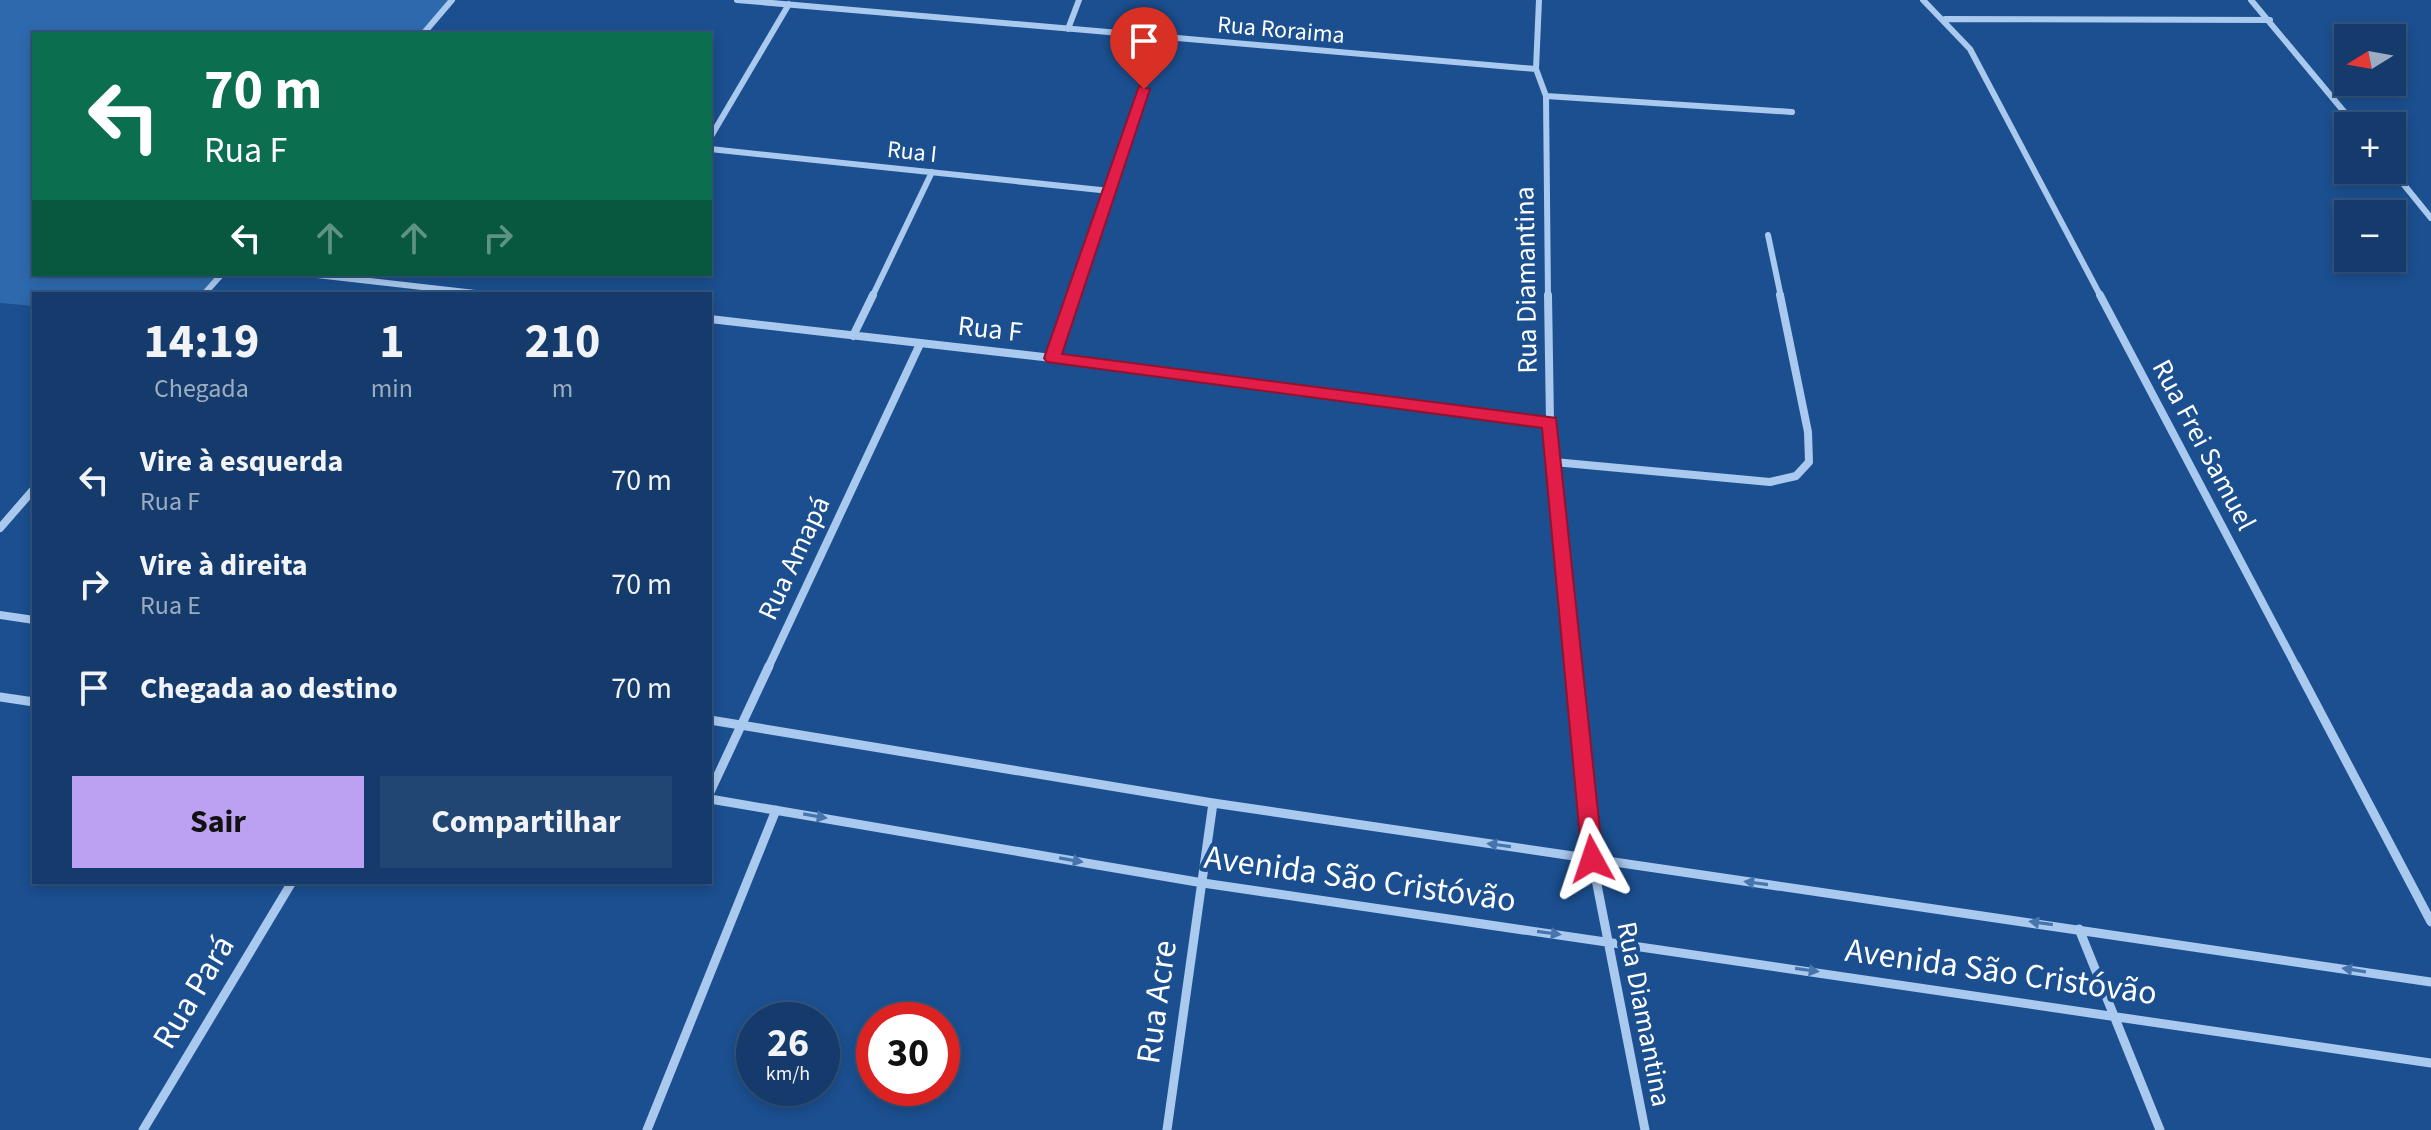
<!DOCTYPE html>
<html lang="pt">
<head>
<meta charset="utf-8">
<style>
	:root { --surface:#143b6b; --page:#214673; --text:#f1f3f6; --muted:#9dadc1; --line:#33557e; --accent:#bca0f2 }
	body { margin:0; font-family:"Source Sans 3",sans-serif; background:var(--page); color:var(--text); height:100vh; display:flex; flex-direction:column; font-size:30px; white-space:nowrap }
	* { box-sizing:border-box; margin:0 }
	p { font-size:26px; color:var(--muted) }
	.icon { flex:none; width:44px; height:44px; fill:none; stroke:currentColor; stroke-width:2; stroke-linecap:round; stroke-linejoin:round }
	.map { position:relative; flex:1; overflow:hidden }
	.details { position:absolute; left:32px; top:292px; width:680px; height:592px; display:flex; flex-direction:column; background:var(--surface); border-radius:0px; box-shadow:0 4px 12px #0003,0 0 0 2px var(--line) }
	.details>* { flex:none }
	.banner { position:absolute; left:32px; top:32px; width:680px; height:244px; border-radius:0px; box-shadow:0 4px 12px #0003,0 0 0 2px var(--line); background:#0b6e4f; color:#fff; overflow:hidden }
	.needle { width:52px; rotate:259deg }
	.tools { position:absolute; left:2334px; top:24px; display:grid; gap:16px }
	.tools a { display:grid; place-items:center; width:72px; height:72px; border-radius:0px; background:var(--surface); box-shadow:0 4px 12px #0003,0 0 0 2px var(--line); font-size:40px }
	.speed { position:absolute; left:736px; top:1002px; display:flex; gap:16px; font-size:40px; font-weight:700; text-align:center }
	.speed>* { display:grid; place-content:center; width:104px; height:104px; border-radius:50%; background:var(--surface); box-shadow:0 4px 12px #0003,0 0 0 2px var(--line); line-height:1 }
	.speed small { font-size:20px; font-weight:400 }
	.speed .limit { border:12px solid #d22; background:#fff; color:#111 }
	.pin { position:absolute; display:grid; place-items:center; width:68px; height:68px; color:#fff; margin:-82px -34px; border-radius:50% 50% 50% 0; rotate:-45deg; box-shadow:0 0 8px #0007 }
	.pin .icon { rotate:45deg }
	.me { position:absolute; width:88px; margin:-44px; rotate:355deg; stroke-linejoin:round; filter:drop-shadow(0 0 6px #0008) }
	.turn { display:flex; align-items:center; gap:28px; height:168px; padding:0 40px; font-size:36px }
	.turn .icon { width:104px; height:104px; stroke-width:2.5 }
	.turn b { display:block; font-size:56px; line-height:68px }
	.lanes { display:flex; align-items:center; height:76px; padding:0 40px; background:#0003; justify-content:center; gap:40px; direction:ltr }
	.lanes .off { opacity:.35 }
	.eta { display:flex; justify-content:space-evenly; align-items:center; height:136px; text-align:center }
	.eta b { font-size:48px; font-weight:700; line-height:56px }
	.primary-button { display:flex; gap:16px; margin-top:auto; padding:16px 40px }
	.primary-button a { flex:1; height:92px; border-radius:0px; background:var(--accent); color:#111; font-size:32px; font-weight:700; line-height:92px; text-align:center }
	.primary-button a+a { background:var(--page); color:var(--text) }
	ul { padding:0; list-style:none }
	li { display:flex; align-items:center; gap:24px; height:104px; padding:0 40px }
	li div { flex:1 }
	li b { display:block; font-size:30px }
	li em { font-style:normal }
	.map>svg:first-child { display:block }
	.green { fill:#2e69ad }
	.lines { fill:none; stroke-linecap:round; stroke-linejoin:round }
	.minor-far2 { stroke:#a9c9ee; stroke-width:6 }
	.minor-far1 { stroke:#a9c9ee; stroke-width:8 }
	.minor { stroke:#a9c9ee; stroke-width:9 }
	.oneway { fill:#4674ac }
	.route { fill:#e11d48; stroke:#92132f; stroke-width:2 }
	.labels { text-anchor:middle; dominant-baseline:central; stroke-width:8; stroke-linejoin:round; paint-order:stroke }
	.far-street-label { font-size:24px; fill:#fff; stroke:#1b4f8f }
	.street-label { font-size:28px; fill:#fff; stroke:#1b4f8f }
	.near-street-label { font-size:34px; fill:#fff; stroke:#1b4f8f }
</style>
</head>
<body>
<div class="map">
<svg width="2431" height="1130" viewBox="0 0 2431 1130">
	<rect width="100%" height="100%" fill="#1b4f8f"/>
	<!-- green -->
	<path class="green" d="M0 0H452L423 34H34V274H221L204 294H34V306L0 303Z"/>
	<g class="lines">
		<!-- minor-far2 -->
		<path class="minor-far2" d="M737 0 1536 69
			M1539 0 1536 69 1546 96 1548 297
			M1923 0 1970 49 2101 297
			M2251 0 2356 126
			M1945 19 2270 20
			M1068 29 1079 0
			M423 34 452 0
			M1546 96 1792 112
			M710 138 789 4
			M710 149 1110 191
			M2392 170 2431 218
			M1768 235 1781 297
			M308 274 484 294
			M204 294 222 274
			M872 297 932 172
			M1072 297 1160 38"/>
		<!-- minor-far1 -->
		<path class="minor-far1" d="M1548 295 1550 422 1574 668
			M2100 295 2297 668
			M710 319 1052 358 1550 422
			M853 336 873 295
			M1052 358 1073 295
			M1554 462 1770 482 1796 476 1809 462 1808 432 1780 295
			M0 528 34 489
			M0 615 34 620
			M768 668 920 344"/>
		<!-- minor -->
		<path class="minor" d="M1573 666 1592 859 1645 1130
			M2296 666 2431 922
			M0 697 34 702
			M710 720 1213 803 2431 982
			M710 792 769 666
			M710 799 1203 883 2431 1063
			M2079 929 2160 1130
			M143 1130 292 882
			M647 1130 776 810
			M1167 1130 1213 803"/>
	</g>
	<!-- one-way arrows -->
	<defs><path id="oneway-solid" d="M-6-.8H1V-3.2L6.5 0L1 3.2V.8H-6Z" transform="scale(2)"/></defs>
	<g class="oneway">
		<use href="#oneway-solid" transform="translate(815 816) rotate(10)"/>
		<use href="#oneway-solid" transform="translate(1499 845) rotate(-172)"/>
		<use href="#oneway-solid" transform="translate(1071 860) rotate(10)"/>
		<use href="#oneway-solid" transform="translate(1756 883) rotate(-172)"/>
		<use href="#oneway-solid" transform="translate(2041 923) rotate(-172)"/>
		<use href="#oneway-solid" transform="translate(1549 933) rotate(8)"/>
		<use href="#oneway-solid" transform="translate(1807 970) rotate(8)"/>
		<use href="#oneway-solid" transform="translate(2354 970) rotate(-171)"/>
	</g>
	<!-- route -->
	<path class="route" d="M1139 86 1150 89 1062 354 1556 418 1603 859 1600 866 1592 869 1585 866 1582 859 1542 428 1047 362 1044 358Z"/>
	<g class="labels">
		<!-- far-street labels -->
		<g class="far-street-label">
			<text transform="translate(1281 30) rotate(5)">Rua Roraima</text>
			<text transform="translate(912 152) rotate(6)">Rua I</text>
		</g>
		<!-- street labels -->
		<g class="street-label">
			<text transform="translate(1526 280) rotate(-91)">Rua Diamantina</text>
			<text transform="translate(990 329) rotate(6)">Rua F</text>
			<text transform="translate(2204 445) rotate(62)">Rua Frei Samuel</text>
			<text transform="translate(794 558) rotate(-65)">Rua Amapá</text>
			<text transform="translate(1644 1014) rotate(79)">Rua Diamantina</text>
		</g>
		<!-- near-street labels -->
		<g class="near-street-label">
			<text transform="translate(1360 879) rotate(8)">Avenida São Cristóvão</text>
			<text transform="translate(2001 972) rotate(8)">Avenida São Cristóvão</text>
			<text transform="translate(194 992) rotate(-59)">Rua Pará</text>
			<text transform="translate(1157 1002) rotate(-82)">Rua Acre</text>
		</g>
	</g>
</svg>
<div class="tools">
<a><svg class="needle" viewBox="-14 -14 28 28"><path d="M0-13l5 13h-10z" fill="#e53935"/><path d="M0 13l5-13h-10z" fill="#9dadc1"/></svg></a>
<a>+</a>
<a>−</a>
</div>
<div class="speed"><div>26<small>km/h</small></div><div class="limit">30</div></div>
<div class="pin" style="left:1144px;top:89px;background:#d93025"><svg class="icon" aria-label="arrive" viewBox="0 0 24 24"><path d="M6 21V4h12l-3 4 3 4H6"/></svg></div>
<svg class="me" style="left:1592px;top:859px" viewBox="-20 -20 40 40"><path d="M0-17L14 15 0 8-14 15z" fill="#e11d48" stroke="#fff" stroke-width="4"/></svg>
<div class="banner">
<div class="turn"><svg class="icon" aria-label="left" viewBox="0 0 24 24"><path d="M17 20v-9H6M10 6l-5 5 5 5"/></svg><div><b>70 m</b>Rua F</div></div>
<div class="lanes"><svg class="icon" aria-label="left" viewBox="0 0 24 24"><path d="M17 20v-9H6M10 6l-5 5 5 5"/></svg><svg class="icon off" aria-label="ahead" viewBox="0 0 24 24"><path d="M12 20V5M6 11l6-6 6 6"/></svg><svg class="icon off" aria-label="ahead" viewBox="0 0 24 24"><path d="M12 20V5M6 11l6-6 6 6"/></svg><svg class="icon off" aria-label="right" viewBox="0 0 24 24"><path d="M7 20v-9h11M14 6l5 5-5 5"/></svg></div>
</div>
<section class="details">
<div class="eta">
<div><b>14:19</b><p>Chegada</p></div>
<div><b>1</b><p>min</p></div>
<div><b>210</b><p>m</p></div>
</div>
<ul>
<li><svg class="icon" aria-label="left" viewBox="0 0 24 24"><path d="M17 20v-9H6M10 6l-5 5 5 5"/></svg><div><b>Vire à esquerda</b><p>Rua F</p></div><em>70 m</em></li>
<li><svg class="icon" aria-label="right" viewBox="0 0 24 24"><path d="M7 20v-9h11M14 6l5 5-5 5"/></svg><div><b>Vire à direita</b><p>Rua E</p></div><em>70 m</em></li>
<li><svg class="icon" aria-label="arrive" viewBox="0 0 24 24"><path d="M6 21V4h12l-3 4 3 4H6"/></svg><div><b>Chegada ao destino</b></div><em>70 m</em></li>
</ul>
<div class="primary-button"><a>Sair</a><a>Compartilhar</a></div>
</section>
</div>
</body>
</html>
